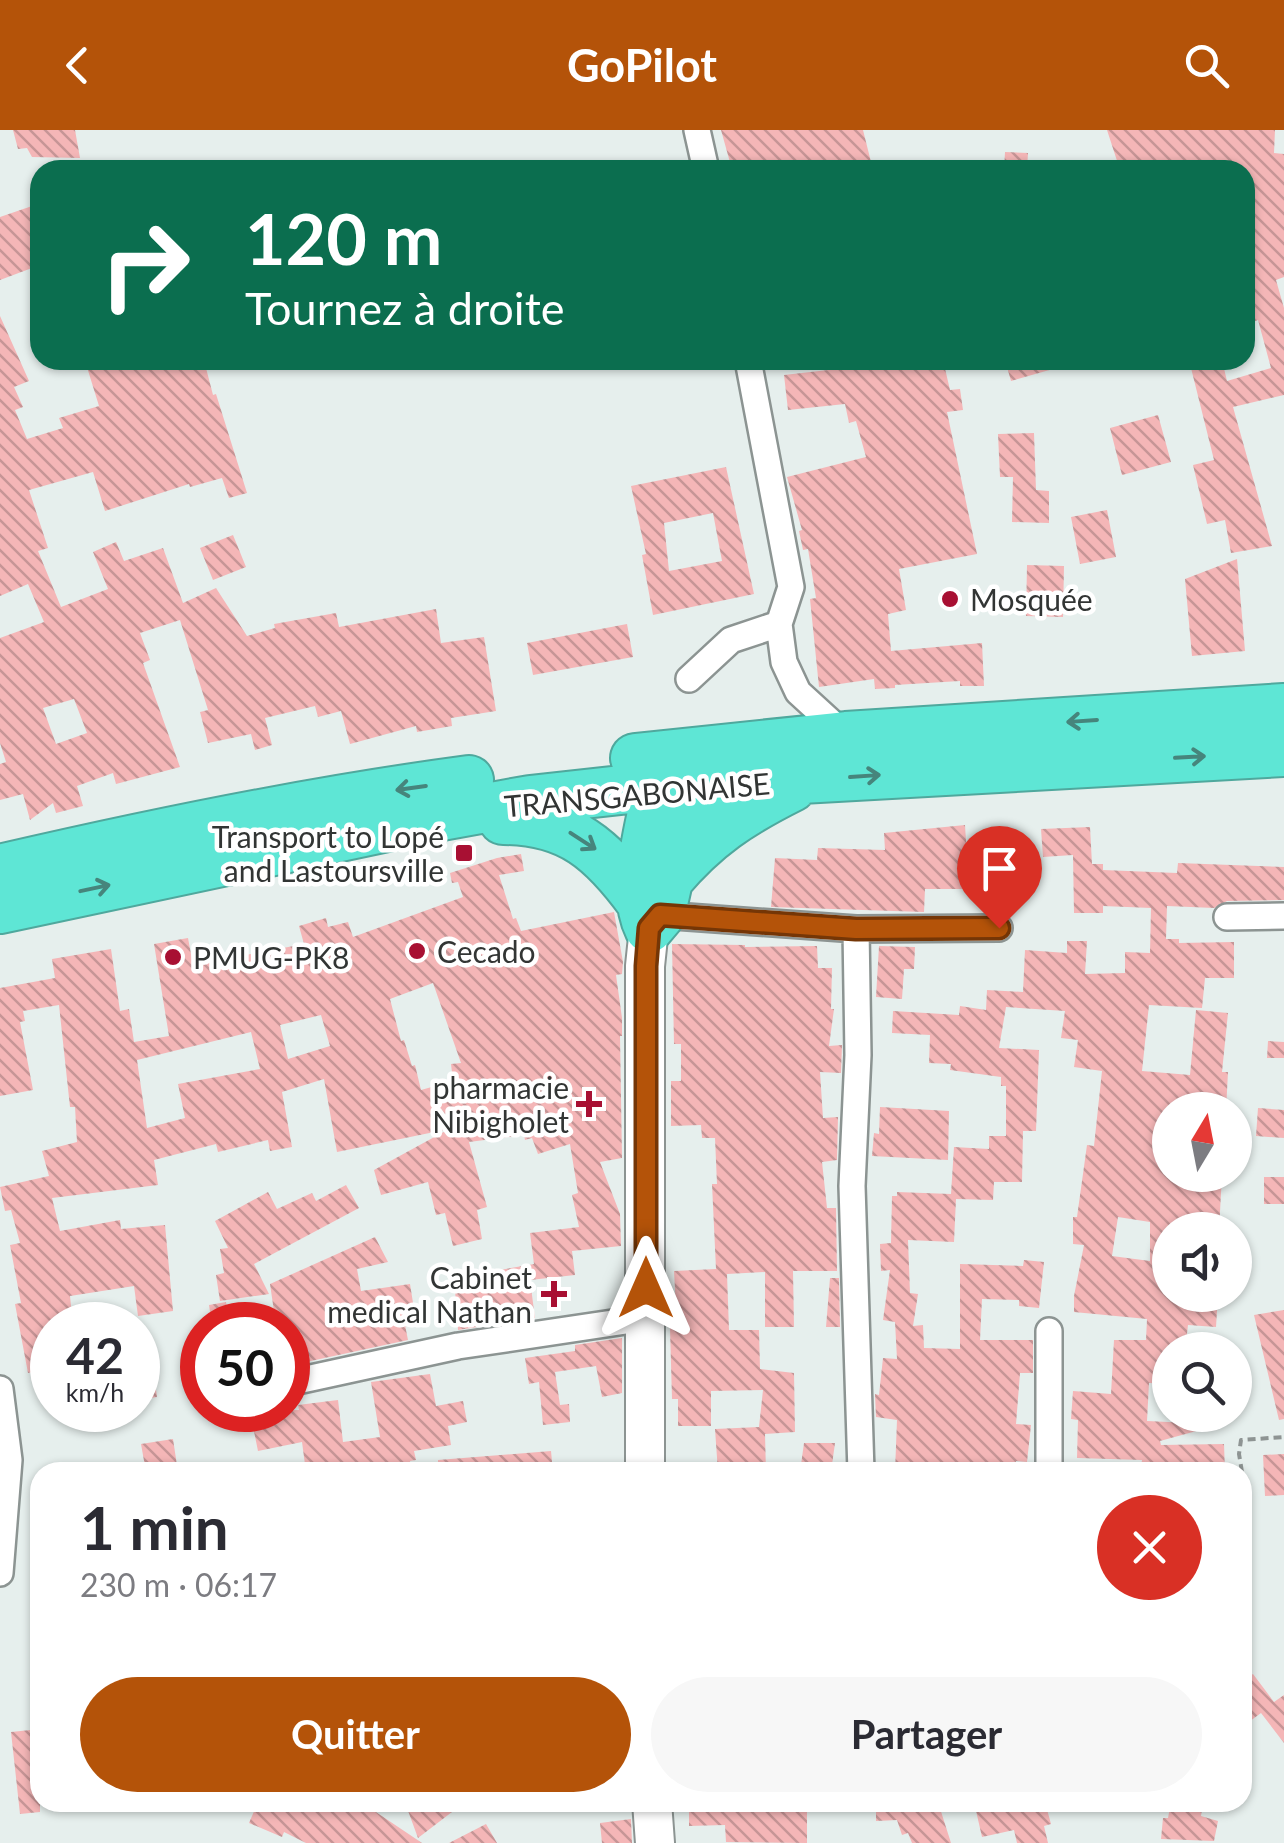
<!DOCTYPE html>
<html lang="fr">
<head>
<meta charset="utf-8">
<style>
	:root { --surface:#fff; --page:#f7f7f7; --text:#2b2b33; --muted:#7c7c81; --accent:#b45309 }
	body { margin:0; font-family:Lato,sans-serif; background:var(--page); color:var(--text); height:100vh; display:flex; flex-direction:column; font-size:38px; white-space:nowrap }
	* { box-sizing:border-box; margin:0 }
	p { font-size:32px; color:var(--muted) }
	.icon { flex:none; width:55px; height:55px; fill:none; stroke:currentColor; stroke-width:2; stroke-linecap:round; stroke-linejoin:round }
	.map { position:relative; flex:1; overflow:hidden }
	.drawer { position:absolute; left:30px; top:1332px; width:1222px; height:350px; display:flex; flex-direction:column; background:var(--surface); border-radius:30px; box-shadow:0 2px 8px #0004 }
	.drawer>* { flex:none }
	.hud { position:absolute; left:30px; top:30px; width:1225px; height:210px; border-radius:30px; box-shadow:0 2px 8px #0004; background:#0b6e4f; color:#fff; overflow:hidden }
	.needle { width:65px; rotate:10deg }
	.controls { position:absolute; left:1152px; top:962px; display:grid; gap:20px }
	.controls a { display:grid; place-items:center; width:100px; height:100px; border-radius:50%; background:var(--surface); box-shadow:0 2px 8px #0004; font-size:50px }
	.speed { position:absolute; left:30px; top:1172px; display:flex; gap:20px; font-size:50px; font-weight:700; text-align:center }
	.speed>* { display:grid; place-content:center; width:130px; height:130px; border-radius:50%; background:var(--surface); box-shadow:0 2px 8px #0004; line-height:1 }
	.speed small { font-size:25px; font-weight:400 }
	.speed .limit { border:15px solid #d22; background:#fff; color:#111 }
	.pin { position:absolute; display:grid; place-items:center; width:85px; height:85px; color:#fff; margin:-102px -42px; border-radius:50% 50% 50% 0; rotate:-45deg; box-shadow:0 0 10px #0007 }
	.pin .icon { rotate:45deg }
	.me { position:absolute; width:110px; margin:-55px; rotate:0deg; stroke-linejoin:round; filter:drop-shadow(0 0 8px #0008) }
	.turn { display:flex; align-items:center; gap:35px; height:210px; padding:0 50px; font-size:45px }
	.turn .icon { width:130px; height:130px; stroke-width:2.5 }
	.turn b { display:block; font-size:70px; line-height:85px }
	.round { display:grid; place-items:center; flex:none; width:105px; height:105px; border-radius:52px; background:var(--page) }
	.summary { display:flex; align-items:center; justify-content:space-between; height:170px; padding:0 50px }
	h1 { font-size:60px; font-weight:700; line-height:75px }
	.button { display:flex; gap:20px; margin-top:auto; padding:20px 50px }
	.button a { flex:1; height:115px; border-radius:60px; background:var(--accent); color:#fff; font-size:40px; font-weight:700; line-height:115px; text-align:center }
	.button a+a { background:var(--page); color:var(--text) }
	header { display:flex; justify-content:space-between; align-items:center; height:130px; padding:0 50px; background:var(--accent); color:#fff; font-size:45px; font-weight:700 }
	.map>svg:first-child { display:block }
	.building { fill:url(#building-back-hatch); fill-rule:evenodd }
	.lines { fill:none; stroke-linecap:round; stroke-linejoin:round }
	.street-casing { stroke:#8c9492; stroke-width:30 }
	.secondary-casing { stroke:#8c9492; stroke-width:42 }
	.highway-casing { stroke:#4fa89d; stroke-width:52 }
	.path { stroke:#8e9493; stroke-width:4; stroke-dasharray:8 5; stroke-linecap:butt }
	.street { stroke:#fff; stroke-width:25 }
	.secondary { stroke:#fff; stroke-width:38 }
	.highway { stroke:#5ee6d5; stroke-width:48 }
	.oneway { stroke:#46857c }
	.route-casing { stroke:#753606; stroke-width:25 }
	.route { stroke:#b45309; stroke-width:18 }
	.poi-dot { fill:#a81033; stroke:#fff; stroke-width:4 }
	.labels { text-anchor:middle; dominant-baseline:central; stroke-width:9; stroke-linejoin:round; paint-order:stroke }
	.poi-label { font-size:30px; fill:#323534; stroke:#fff; text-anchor:start }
	.street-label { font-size:30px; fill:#323534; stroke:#fff }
</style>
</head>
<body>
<header><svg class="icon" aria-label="back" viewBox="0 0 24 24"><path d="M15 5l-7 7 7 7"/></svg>GoPilot<svg class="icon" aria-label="search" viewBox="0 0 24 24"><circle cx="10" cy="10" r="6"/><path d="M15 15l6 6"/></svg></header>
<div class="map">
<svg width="1284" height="1713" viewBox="0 0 1284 1713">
	<defs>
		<pattern id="building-back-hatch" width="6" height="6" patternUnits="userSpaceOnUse" patternTransform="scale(2.5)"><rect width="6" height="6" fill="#f4b6b7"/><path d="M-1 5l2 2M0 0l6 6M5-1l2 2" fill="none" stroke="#c69596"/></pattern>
	</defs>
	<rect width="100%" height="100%" fill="#e6efed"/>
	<!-- building -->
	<path class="building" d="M13 0H75L80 28 32 27 27 18 18 19Z
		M721 0H863L873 40H756L753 30 731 36Z
		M1107 0H1275L1274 23 1284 24V147L1276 150 1284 178V265L1233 277 1272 416 1231 423 1225 390 1207 394 1193 335 1214 330 1189 230H1222L1227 251 1271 238 1258 190 1245 195V40H1120Z
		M1005 22 1028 23 1027 40H1004Z
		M35 75H40V135L0 150V87Z
		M0 186 29 251 14 257 23 277 15 280 27 309 63 298 59 288 99 276 86 234 98 230H196L199 240 206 238 213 265 216 264 247 363 229 368 222 348 190 357 189 354 105 381 93 342 29 360 48 418 38 421 61 477 108 459 93 422 116 412 124 431 163 418 183 473 216 458 247 506 275 498 274 494 336 483 339 497 436 479 441 513 484 507 496 581 451 588 452 596 417 602 416 596 350 614 341 581 318 587 315 576 265 588 272 615 255 620 251 604 208 613 200 582 208 580 180 490 140 503 150 530 143 533 180 637 116 654 113 643 77 656 83 676 56 683 53 673 30 690 23 664 0 670V634L6 632 0 613V508L44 492 28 454 0 466ZM74 569 87 603 56 614 43 578Z
		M826 230H943L950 260 960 259 963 280 947 282 977 424 899 439 906 480 888 484 891 521 982 513 984 556H960V551L895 555V558L875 559 874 549 819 557 810 469 816 468 808 419 803 420 799 401 802 400 787 347 866 327 856 291 849 293 845 274 788 280 784 245 828 240Z
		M1005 230H1066L1067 235 1011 251Z
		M1158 285 1171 332 1122 345 1110 298Z
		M1034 303 1036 360 1049 361V393L1012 392 1013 347H1000L998 304Z
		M726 337 754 464 653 485 642 425 646 424 631 356ZM713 383 722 431 669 441 664 393Z
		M1107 380 1116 427 1080 434 1071 387Z
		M233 405 246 437 213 450 200 418Z
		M1237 429 1245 521 1192 526 1185 449Z
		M1027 435 1064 436 1063 487 1026 486Z
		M627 494 633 527 533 545 527 513Z
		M965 695 969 759H925L924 782 771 777 775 728 817 730 818 718 885 720 884 703Z
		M1090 697 1092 734H1103V740L1177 743 1178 733 1284 737V770L1227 771 1214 778 1167 776 1166 809H1179V813L1234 812V848H1205L1202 878 1149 875 1142 941 1190 945 1196 880 1228 883 1222 942H1228L1226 980H1170V1045H1222L1219 1100H1170V1165H1218L1216 1197 1188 1195 1185 1220H1170V1254L1149 1253 1147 1291 1210 1294 1211 1297 1160 1311 1161 1315 1224 1314 1225 1342H1140L1142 1330 1077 1328 1078 1290 1071 1289 1073 1261 1111 1264 1114 1210H1146L1147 1189 1074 1182V1166L1084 1115 1073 1114V1087H1077L1087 1015 1094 1016 1102 941 1074 937 1078 910 1061 908 1065 881 1006 877 999 918 1039 920 1036 1001H1023L1022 1052H994L993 1070 956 1069 954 1112 908 1110 910 1163 918 1164 913 1196 923 1195 924 1218 960 1219V1134L1023 1136 1024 1130 1044 1132 1039 1178 1019 1176V1170L982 1169 980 1210H1033V1243H1020L1016 1294 1031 1295 1027 1332 1016 1331 1015 1342H895L897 1290 876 1287 875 1264 879 1265 883 1228 897 1229 895 1192 883 1190 890 1140 881 1141 880 1114 891 1113 892 1066H897V1062L951 1064 954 1017 989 1019V1006H1006V956H1001V947L950 940 951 934 929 933 930 905 892 903 893 881 959 885 960 876 986 880 987 860 1023 862 1025 820 1067 823V811H1087L1085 844 1125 843V822L1150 823 1151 778 1103 776V783H1074L1073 725 1043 727 1041 699ZM1118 1087 1150 1092V1131L1112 1126Z
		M521 724 524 741 499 745 513 789 516 788 521 801 614 782 623 832 622 844 616 845 622 888V906H620L622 1028 600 1032 620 1084 621 1116 572 1121 575 1145 530 1150 535 1188 458 1200 455 1160 486 1157 483 1143 534 1134 530 1103 579 1097 572 1065 578 1063 570 1014 538 1024 532 1008 525 1010 524 1005 469 1012 487 1077 477 1080 482 1109 453 1116 445 1083 436 1085 428 1052 381 1065 374 1040 449 999 337 1022 324 949 282 962 292 1017 270 1021 268 1010 218 1022 216 1014 154 1030 158 1055 52 1068 60 1101 120 1090 121 1099 165 1095 173 1181 138 1186 134 1156 70 1166 73 1195H52V1239L28 1243 15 1174 21 1173 10 1115 20 1113 11 1080 5 1081 0 1057 49 1046 42 1021 77 1012 75 977H70L59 875 23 881 25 891 20 892 33 960 0 966V858L55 848 52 829 111 819 120 881 129 879 134 912 169 906 154 814 188 808 193 835 304 814 299 796 326 788 328 797 348 792 353 807 463 767 458 752 452 753 450 743 497 728ZM433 853 461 933 451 934 453 951 421 960 415 935 412 936 404 910 401 911 390 869ZM321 885 330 916 288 929 280 895ZM251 902 260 939 178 954 185 988 147 998 137 930Z
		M672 814 745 815V817L817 816 818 838H832L831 879H834L829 916 842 915 841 943 820 942 823 988 838 987 837 1030 822 1032 827 1078H836L837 1141H793L794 1197H765V1142L727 1144 729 1200H759L760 1239 794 1243 795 1302 765 1304 766 1342H718L715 1299 759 1297 763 1260 711 1261V1296H678V1269H672L670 1198H677L674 1141 716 1139 712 1054H717L715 1008H702L701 995 671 996V951H681V914H674Z
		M879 816 915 817 914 839H904L902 869 876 867Z
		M1268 911 1284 912V928H1267Z
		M880 977 949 981 948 1030 872 1026 874 1003 879 1004Z
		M1258 978 1284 980V1008L1256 1006Z
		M1264 1047H1284V1074H1264Z
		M346 1055 359 1078 254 1134 269 1164 220 1171 216 1145 224 1143 220 1119 228 1118 215 1091 268 1062 277 1079 312 1063 316 1071Z
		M375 1107 388 1132 357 1139 361 1161 410 1154 414 1179 402 1180 408 1210 306 1232 303 1218 288 1222V1195H276L270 1154Z
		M830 1148H839L840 1197H826Z
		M226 1172 229 1195H212L209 1175Z
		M1284 1180V1289L1279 1290 1254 1185Z
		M622 1208V1263L602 1267 596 1236 555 1242 560 1275 569 1274 570 1292 543 1295 539 1252 529 1254 525 1228 575 1221V1215Z
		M153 1237 157 1267 138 1270V1239Z
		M430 1244 436 1276 463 1271 467 1292 448 1296 451 1315 414 1321 416 1330 410 1331 412 1342H377V1337L306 1342 302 1312 258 1321 250 1282 299 1280 298 1275 338 1270 343 1312 380 1307 371 1252Z
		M173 1309 178 1342H146L141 1314Z
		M804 1313H835L831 1342H800Z
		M551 1321 553 1342H438V1330Z
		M1284 1324V1365L1265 1366 1263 1325Z
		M1253 1544 1274 1572 1284 1565V1613L1261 1583 1242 1597V1573L1250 1567 1242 1558V1551Z
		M40 1599V1682L20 1684 11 1602Z
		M258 1672H361L422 1713H306L284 1702 282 1707 249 1693Z
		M421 1672H465L418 1708 407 1678Z
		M689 1672H807V1713L726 1712 725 1695 689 1696Z
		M876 1672H938L951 1713H912L908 1703 902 1705 897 1690 876 1691Z
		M974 1672H1045L1051 1694 1044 1696 1048 1713H1017L1014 1700 982 1707Z
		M1171 1672H1203L1201 1686 1218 1691 1214 1711 1161 1709 1163 1688H1168Z
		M631 1689 632 1713H602L600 1693Z
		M486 1694 497 1713H449Z"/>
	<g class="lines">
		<defs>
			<path id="street" d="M697 0 706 40
				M748 230 791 457 779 494 784 532 798 562 845 605
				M689 549 731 510 779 494
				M660 785 856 799 999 798
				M1227 787 1284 786
				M856 799 858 925 852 1056 861 1342
				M288 1253 458 1216 646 1188
				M0 1259 9 1330 0 1443
				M1049 1342V1201"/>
			<path id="secondary" d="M645 1342V836L649 798
				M652 1672 655 1713"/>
			<path id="highway" d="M661 626C659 678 626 752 649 798L660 785 664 769 696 625
				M635 628 846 606 1284 578
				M503 690C570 690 603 720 641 772
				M0 739C155 703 311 671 469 650
				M668 750C706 705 740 683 792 657
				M0 779 420 690 530 670 639 658 1284 622"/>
		</defs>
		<!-- street casing -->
		<use href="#street" class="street-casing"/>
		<!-- secondary casing -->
		<use href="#secondary" class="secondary-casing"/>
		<!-- highway casing -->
		<use href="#highway" class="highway-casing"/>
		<!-- path -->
		<path class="path" d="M1242 1342 1239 1324 1241 1310 1284 1307
			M1242 1344 1247 1371 1242 1406"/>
		<!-- street -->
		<use href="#street" class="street"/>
		<!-- secondary -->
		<use href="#secondary" class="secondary"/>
		<!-- highway -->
		<use href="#highway" class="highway"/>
	</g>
	<!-- one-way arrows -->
	<defs><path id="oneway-shaft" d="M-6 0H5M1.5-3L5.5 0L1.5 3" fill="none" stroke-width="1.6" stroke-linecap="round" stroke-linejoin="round" transform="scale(2.5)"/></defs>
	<g class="oneway">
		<use href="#oneway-shaft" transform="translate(1082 591) rotate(176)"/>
		<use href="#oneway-shaft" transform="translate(1190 627) rotate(-3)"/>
		<use href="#oneway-shaft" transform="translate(865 646) rotate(-4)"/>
		<use href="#oneway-shaft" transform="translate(411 658) rotate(172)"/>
		<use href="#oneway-shaft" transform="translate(583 711) rotate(33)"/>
		<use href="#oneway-shaft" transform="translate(95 758) rotate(-12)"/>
	</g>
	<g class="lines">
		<defs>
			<path id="route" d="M646 1158V836L649 798 660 785 856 799 999 798"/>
		</defs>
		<!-- route casing -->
		<use href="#route" class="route-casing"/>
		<!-- route -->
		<use href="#route" class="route"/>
	</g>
	<!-- markers -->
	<g class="poi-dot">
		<circle cx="950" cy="469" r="10"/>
		<rect x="454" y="713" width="20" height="20" rx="5"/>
		<circle cx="417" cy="821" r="10"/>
		<circle cx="173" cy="827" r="10"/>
		<path d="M584 959h10v10h10v10h-10v10h-10v-10h-10v-10h10z"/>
		<path d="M549 1149h10v10h10v10h-10v10h-10v-10h-10v-10h10z"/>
	</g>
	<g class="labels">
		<!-- poi labels -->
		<g class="poi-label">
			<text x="970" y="469">Mosquée</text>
			<text x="444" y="706" text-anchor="end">Transport to Lopé<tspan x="444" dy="34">and Lastoursville</tspan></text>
			<text x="437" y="821">Cecado</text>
			<text x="193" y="827">PMUG-PK8</text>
			<text x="569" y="957" text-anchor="end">pharmacie<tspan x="569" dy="34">Nibigholet</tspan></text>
			<text x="532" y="1147" text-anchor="end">Cabinet<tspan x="532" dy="34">medical Nathan</tspan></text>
		</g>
		<!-- street labels -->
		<g class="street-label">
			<text transform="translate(637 664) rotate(-5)">TRANSGABONAISE</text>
		</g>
	</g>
</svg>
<div class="controls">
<a><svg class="needle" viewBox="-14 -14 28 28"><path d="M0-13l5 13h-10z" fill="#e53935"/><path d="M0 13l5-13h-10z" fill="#7c7c81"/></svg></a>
<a><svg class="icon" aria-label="sound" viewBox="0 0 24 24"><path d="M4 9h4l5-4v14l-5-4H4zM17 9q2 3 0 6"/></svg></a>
<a><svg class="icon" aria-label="search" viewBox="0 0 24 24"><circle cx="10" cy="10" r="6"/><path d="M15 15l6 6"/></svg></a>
</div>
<div class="speed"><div>42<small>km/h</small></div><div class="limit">50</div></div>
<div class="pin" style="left:999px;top:798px;background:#d93025"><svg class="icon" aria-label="arrive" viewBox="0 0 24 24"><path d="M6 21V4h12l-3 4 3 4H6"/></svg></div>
<svg class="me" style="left:646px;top:1158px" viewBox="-20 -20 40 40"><path d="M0-17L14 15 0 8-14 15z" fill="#b45309" stroke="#fff" stroke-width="4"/></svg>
<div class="hud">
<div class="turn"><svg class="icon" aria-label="right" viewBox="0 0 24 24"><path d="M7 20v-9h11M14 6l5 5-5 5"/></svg><div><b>120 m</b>Tournez à droite</div></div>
</div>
<section class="drawer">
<div class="summary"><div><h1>1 min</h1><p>230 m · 06:17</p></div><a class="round" style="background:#d93025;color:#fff"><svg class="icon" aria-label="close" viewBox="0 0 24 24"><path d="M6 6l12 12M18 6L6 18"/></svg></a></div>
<div class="button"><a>Quitter</a><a>Partager</a></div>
</section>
</div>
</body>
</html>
